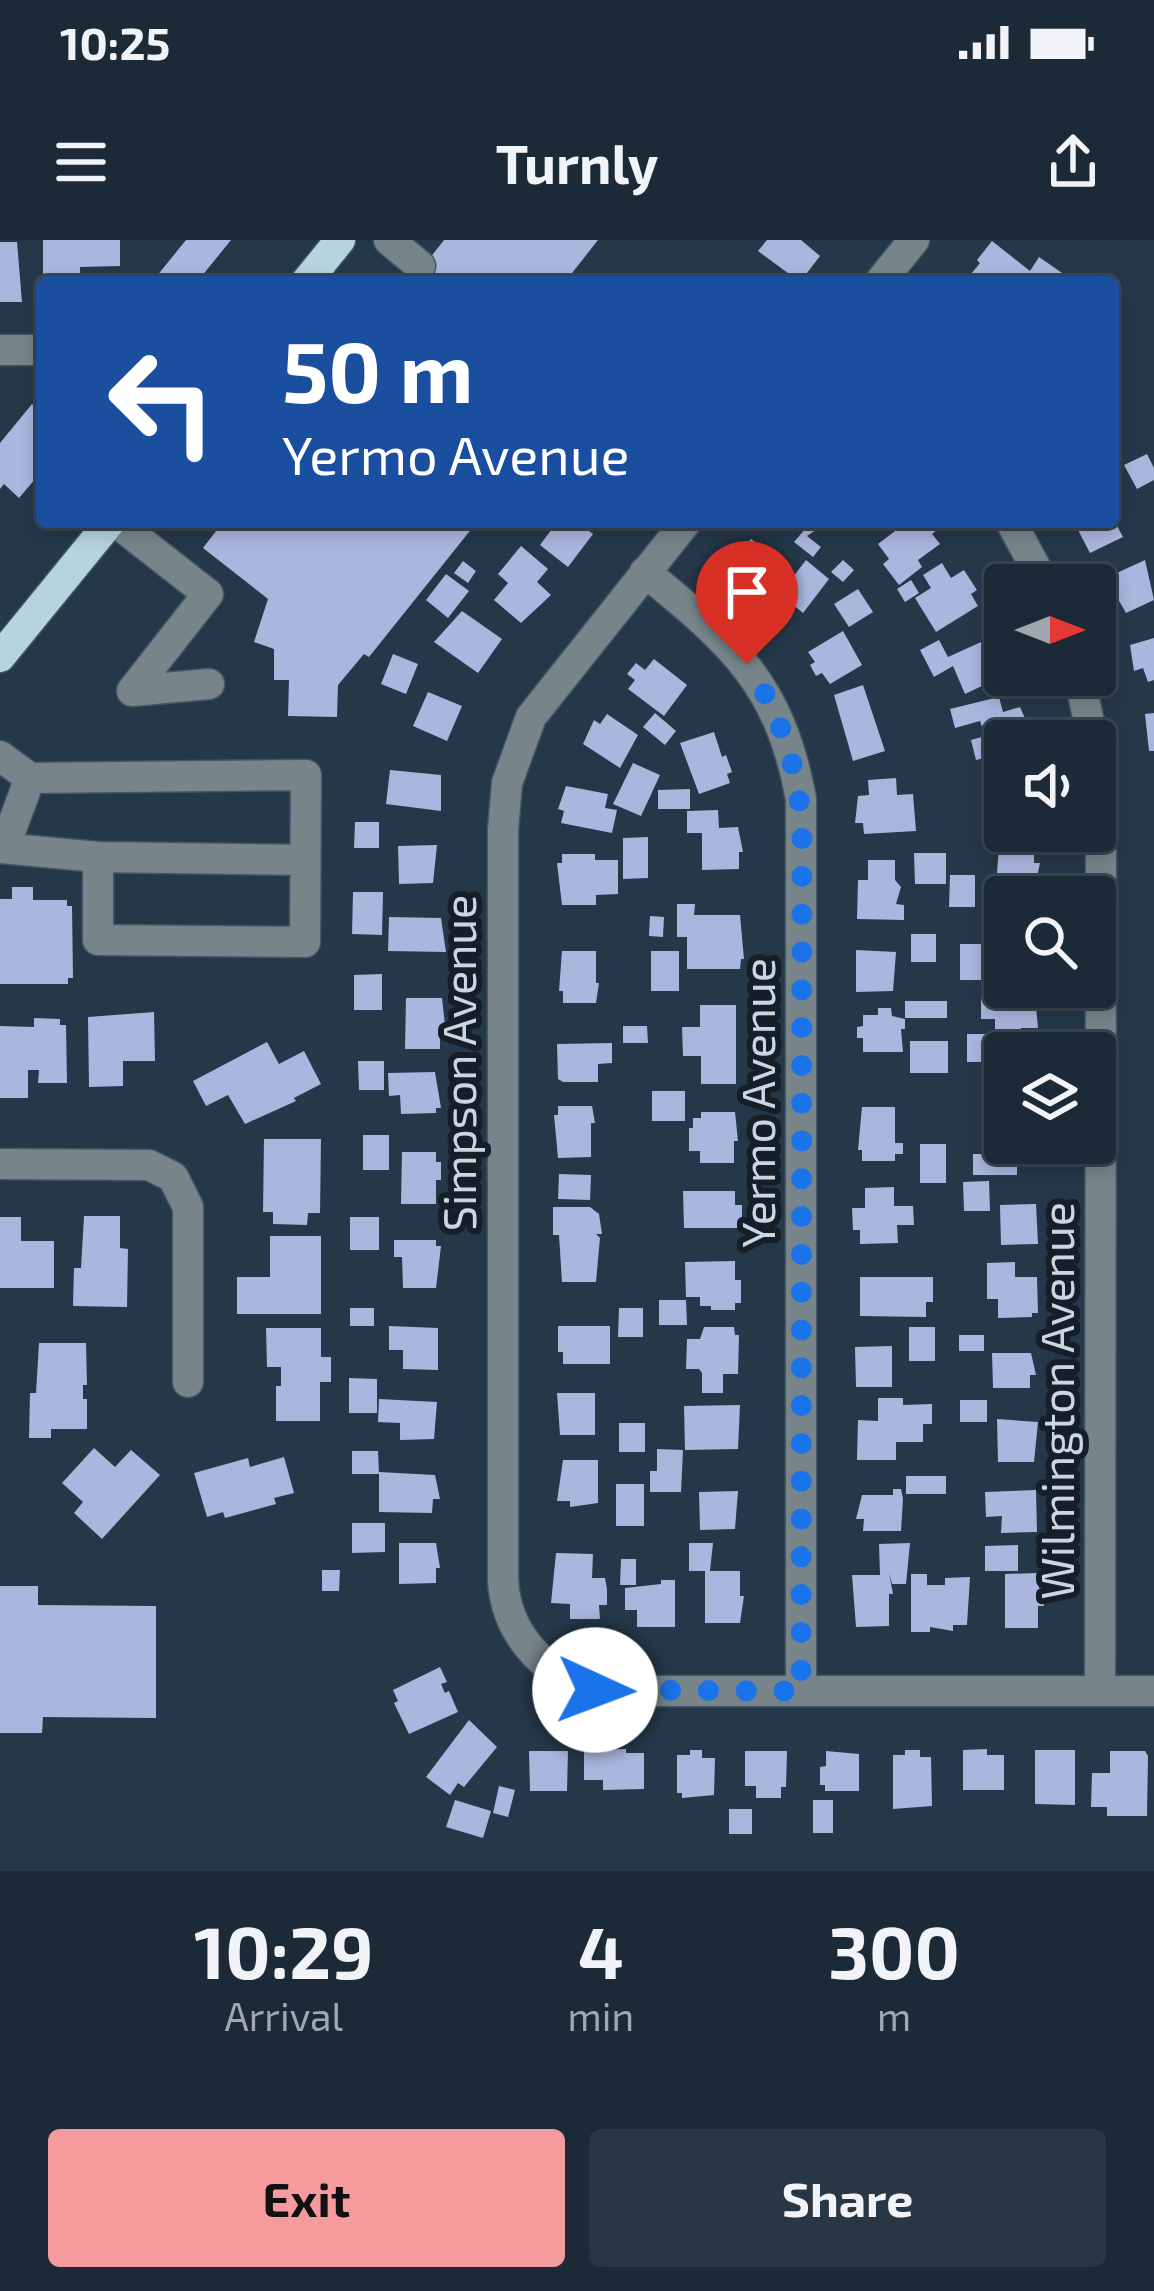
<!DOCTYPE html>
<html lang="en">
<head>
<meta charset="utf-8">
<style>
	:root { --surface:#1c2a38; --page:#293643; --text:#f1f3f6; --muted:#a0a7ae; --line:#3a4653; --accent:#f59b9e }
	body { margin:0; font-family:"Exo 2",sans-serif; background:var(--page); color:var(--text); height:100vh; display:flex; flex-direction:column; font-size:45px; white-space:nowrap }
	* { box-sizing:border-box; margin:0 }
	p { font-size:39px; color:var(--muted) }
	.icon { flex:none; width:66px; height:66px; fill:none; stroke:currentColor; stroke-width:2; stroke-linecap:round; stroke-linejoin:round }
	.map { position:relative; height:1631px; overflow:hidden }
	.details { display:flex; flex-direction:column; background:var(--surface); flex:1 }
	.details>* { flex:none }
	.banner { position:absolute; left:36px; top:36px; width:1083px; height:252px; border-radius:12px; box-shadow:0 6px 18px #0003,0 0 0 3px var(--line); background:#1a4fa0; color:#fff; overflow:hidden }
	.needle { width:78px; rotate:90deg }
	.buttons { position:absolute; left:984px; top:324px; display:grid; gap:24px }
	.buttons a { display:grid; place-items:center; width:132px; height:132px; border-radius:12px; background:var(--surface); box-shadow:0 6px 18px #0003,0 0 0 3px var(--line); font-size:60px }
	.pin { position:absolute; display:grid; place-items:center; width:102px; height:102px; color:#fff; margin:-123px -51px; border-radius:50% 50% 50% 0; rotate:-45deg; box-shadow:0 0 12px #0007 }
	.pin .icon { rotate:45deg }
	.me { position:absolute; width:132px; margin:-66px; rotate:92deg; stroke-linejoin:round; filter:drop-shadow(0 0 9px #0008) }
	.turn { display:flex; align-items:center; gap:42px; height:252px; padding:0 48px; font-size:54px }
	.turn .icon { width:156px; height:156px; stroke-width:2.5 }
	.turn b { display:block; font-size:84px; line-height:102px }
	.eta { display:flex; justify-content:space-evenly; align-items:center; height:204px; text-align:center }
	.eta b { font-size:72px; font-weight:700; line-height:84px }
	.button { display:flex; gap:24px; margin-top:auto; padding:24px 48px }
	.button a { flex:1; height:138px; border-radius:12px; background:var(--accent); color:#111; font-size:48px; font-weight:700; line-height:138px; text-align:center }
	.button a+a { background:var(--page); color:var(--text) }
	.status { display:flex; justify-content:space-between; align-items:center; height:84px; padding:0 60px; background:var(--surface); direction:ltr }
	.status svg { height:33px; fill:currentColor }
	header { display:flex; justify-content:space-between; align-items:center; height:156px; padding:0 48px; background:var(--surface); font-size:54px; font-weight:700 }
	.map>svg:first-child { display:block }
	.building { fill:#aab6dd }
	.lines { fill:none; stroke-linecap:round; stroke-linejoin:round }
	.minor-casing { stroke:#435465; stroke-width:33 }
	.major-casing { stroke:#435465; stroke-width:33 }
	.minor { stroke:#77858a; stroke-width:30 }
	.major { stroke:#b6d4de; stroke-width:30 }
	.route { stroke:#1a73e8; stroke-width:21; stroke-dasharray:0 37.8 }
	.labels { text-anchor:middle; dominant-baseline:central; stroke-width:12; stroke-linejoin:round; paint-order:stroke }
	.street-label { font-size:45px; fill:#cad6e1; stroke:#161f27 }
</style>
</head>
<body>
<div class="status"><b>10:25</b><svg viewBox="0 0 49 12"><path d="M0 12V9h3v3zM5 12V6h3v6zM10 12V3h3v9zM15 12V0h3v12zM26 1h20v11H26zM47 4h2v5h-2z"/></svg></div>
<header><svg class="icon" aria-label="menu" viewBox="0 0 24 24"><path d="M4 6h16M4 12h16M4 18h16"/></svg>Turnly<svg class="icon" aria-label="share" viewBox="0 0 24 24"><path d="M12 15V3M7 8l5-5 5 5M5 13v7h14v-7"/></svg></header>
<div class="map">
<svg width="1154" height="1631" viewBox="0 0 1154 1631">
	<rect width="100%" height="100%" fill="#25384a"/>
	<!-- building -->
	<path class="building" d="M43 0H120V26L80 27V42H43Z
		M186 0H231L197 42H152Z
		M444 0H598L565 42H411Z
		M767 0H801L820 16 800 42 758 11Z
		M992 1 1030 31 1039 17 1065 35 1059 42 1027 39 1025 42H981L971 34 980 23 977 20Z
		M0 2H17L22 62H0Z
		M32 164 42 173V231L19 258 4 244 0 249V203Z
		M1147 214 1154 228V240L1137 249 1124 225Z
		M223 282H477L369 417 364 414 338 445 337 477 288 476 289 440H274V409L254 402 268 359 203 308Z
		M557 282H577L593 294 568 327 540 305Z
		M798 282 823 285 807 296 821 307 813 317 794 302 806 288Z
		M907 282H926L929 286 934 283 938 289 932 294 940 304 918 320 922 327 899 345 883 324 889 319 878 304Z
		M1079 282H1115L1123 297 1090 313 1077 288 1081 287Z
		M751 299 790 331 768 358 727 328Z
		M521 306 548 329 537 342 551 355 521 383 494 360 508 343 498 334Z
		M806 320 829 339 803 373 780 354Z
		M843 320 854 330 843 342 831 332Z
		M1145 320 1154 360 1126 373 1106 338Z
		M463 321 476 331 468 343 454 333Z
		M942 323 951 338 964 330 977 350 971 354 978 366 936 392 915 358 931 348 923 335Z
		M446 334 469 351 448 378 426 360Z
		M911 340 919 353 905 362 897 349Z
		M858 349 873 372 849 387 834 364Z
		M462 371 502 399 478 433 434 402Z
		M843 391 862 425 830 444 822 433 816 436 810 425 815 422 808 412Z
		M992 397 1005 417 1000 419 1005 435 965 454 953 426 934 437 920 410 939 400 948 417Z
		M1154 398V440L1148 442 1143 428 1134 431 1130 405Z
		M393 414 418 424 406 454 381 444Z
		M654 419 687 445 664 476 628 449 635 440 627 434 636 423 645 430Z
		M863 445 885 511 853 521 834 455Z
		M428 452 462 466 447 501 413 486Z
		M999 457 1003 472 1020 467 1031 492 1024 494 1026 501H1005V513L976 520 971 500 985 496 980 481 955 488 950 469Z
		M655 473 676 491 665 505 643 487Z
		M1154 473V511H1149L1145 474Z
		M607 474 638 495 620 528 583 504 594 480 600 484Z
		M714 492 722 517 726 515 732 532 727 534 730 543 699 554 680 503Z
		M633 523 660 535 641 576 613 564Z
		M996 528H1005V581L997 582V561H993Z
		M390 530 441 535V571L386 564Z
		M896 538 897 555 913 554 916 591 864 594 863 583H855L858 556 869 555 868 540Z
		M566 546 608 554 605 568 617 570 612 593 561 583 564 571 558 569Z
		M690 549V569H658V550Z
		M718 570 719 588 738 587 743 612H739V629L702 630V593H687V571Z
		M355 582H379V608H354Z
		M648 597V638L623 639V598Z
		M437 605 433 643 399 644 398 606Z
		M999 606H1034V623H1040L1035 646H996Z
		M914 613H946V644H915Z
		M562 614H595V620H618V654L596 655V665H562L557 623H562Z
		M868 620H895V640L901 647 896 664 904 665V680L857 679 858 640H868Z
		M950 635H975V667H949Z
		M12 647H33V660H67V666H72L73 738H68V744H0V659H12Z
		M353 652H383L382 695 352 694Z
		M677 664H695L694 675H740L744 719H741L740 729H687V697H677Z
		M650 676 664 677 663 697 649 696Z
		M389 677 441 678 446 712 388 711Z
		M911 694H936V722H911Z
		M960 704H985V740H960Z
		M856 710 896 712 893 751 856 752Z
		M562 711H596V743H599L596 763H563V751H559Z
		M651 711H679V751H651Z
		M382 734V770H354V735Z
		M998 747H1034L1038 788H1021V795H1012V791H995V779H981V755H998Z
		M406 758H442L445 785H440V809H405Z
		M905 761H947V778H905Z
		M700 765H736V844H701V816H683L682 787H700Z
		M878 768H891L892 776 905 779V789H901L903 812H863V798H857V787L863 786V775H878Z
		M154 772 155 821H123V846L89 847 88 777Z
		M34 778 60 779V785H66L67 843H38L39 830H28V858H0V786L34 787Z
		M623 786H647L648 803H623Z
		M967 794H993V822H967Z
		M910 801H948V833H910Z
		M267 802 279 824 304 811 321 844 294 858 296 861 245 884 228 855 206 866 193 841Z
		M612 803V823L598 824V842H563L558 839 557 804Z
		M358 821H384V850H359Z
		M435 832 441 868H436V873L401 874 400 855 389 856 388 833Z
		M652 851H685V881H652Z
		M998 863H1005V903H1034V912L996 909Z
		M558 866H592L595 883H591V917L558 918 554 875H558Z
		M862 867H895V903H903V914H895V921H862V910H858Z
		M701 872H735L738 901H734V923H700V911H689V888H693V878H701Z
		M363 895H389V930H363Z
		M264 899H321L320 973H308L307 985 273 984V972H263Z
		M920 904H946V943H920Z
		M402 912H436V922H441V940H436V964H401Z
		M973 914H1017V935H973Z
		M559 934 591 935 590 960 558 959Z
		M989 941 990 971H964L963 942Z
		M894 947V966H913L914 985H897L898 1003 860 1004V990H853L852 968H865V948Z
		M683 951H735V965H742V988H684Z
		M1036 964 1038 1004 1001 1005 1000 965Z
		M553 967H590L599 974 602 994H596L600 998 596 1042H562L559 995H553Z
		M84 976H120V1008L128 1009 127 1067 73 1066 74 1028H81Z
		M0 977H21V1001H54V1048H0Z
		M350 977H379V1010H350Z
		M270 996H321V1074H237V1037H270Z
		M394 1000H436V1006H441L436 1048H403L402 1017H394Z
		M735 1021V1040H741V1063H735V1070H711V1066H700V1057H686L685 1022Z
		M1015 1022V1037H1037L1038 1073H1032V1077L998 1078V1059H987V1023Z
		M860 1037H933V1062H926V1077L860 1076Z
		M659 1060H686L687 1085H659Z
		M350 1068H374V1086H350Z
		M619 1068H643V1097H618Z
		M389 1086 438 1088V1130L403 1129V1110H389Z
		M558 1086H610V1124H563V1112H558Z
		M704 1087H734L735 1095H739L738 1134H723V1153H702V1133L699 1129H686L687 1099H700Z
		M909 1087H935V1121H909Z
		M266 1088H321V1117H331V1142H320V1181H276V1146H281V1127H267Z
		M959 1095H984V1111H959Z
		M39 1103H86L87 1145H83V1159H87V1189H51V1198H29L30 1153H36Z
		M892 1106V1147H856L855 1107Z
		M992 1113H1031L1036 1135H1030V1148H993Z
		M349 1138 377 1139V1173H349Z
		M557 1153H595V1195H560Z
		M878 1158H903V1165L932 1164V1184H923V1202H896V1220H857L858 1180 878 1181Z
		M379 1159 437 1162 434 1199 400 1200V1183L378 1182Z
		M960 1160H987V1182H960Z
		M740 1165 738 1209 685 1210 684 1166Z
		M997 1179 1038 1182 1034 1222H998Z
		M619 1183H645V1212H619Z
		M94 1208 115 1227 131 1210 160 1235 102 1299 74 1273 83 1262 62 1243Z
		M657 1209 683 1210 681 1252H650V1231H657Z
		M352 1211H378L379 1234H352Z
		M284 1217 294 1253 274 1258 276 1264 225 1278 223 1272 207 1277 194 1233 248 1218 250 1227Z
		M563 1220H598V1263L570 1267V1261H557Z
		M379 1232 435 1235 440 1259H433L432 1273 379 1272Z
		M906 1236H946V1254H906Z
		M616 1244H644V1286H616Z
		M893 1249H901L903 1259 901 1291H863L864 1279H856L862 1255H893Z
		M1036 1250 1037 1292 1001 1293 1002 1276 986 1277 985 1252Z
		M738 1251 735 1289 700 1290 699 1252Z
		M352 1283H385V1312L352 1313Z
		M399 1303H436L440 1328H436V1343L399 1344Z
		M689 1303H713L710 1331H740V1356H744L740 1383H705V1331H689Z
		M910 1303 906 1344H892L889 1333 893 1354H889V1386L856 1387 852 1335H880L879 1304Z
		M1018 1305V1331H985V1306Z
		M556 1313 593 1314 592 1338H605L607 1349V1365H599L600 1379H570V1364L551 1363Z
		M621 1319H636V1345H620Z
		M322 1330H340L339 1351H322Z
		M1038 1333 1039 1348 1044 1349V1366H1038V1388H1005V1334Z
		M911 1334H927V1345H945V1338L970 1337 967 1385H953V1391L930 1387V1392H911Z
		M661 1340H675V1387H637V1370H625V1348L661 1344Z
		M0 1346H38V1365L156 1366V1478L43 1477 42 1493H0Z
		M440 1427 447 1442 441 1444 445 1453 449 1451 458 1472 409 1494 394 1463 398 1461 393 1450Z
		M469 1480 497 1507 464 1547 458 1543 450 1555 426 1537Z
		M626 1509V1513H644V1549L603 1550V1540H584V1510Z
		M987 1509V1515H1004V1550H963V1510Z
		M690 1510H702V1518H715L714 1555 682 1558V1553H677V1515H690Z
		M905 1510H920V1517H931L932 1566 893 1569V1515H905Z
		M1035 1510H1075V1565L1035 1564Z
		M529 1511H568L567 1551H530Z
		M745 1511H787L786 1547H781V1558H756V1546H745Z
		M826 1511 859 1514V1551H825V1545H820V1527L826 1526Z
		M1110 1511H1145L1148 1516 1147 1576H1107V1567H1091L1092 1533H1110Z
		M499 1546 515 1550 508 1577 493 1573Z
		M455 1560 491 1571 483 1598 446 1587Z
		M813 1560H833V1593H813Z
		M729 1569H752V1594H729Z"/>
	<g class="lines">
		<defs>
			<path id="minor" d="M389 0 420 26
				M880 42 914 0
				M0 110H42
				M116 282 208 354 132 451 209 444
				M686 282 531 477 507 543 503 590V1340C506 1397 551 1443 607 1451H1154
				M1011 282 1045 345
				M645 332C732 403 780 444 801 559V1451
				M1079 435 1093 501
				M1095 512 1101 582 1100 1451
				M0 516 30 538 306 535 305 702 98 700V617L0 608
				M4 608 30 538
				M98 617 305 620
				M0 924 149 925 173 937 188 967V1142"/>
			<path id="major" d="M306 42 340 0
				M0 417 110 282"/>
		</defs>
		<!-- minor casing -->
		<use href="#minor" class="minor-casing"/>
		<!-- major casing -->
		<use href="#major" class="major-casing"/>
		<!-- minor -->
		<use href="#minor" class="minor"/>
		<!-- major -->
		<use href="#major" class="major"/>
	</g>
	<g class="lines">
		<!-- route -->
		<path class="route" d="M595 1450 801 1451 802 592C799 529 782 477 747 424"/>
	</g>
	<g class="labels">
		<!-- street labels -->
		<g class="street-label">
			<text transform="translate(458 823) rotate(-90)">Simpson Avenue</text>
			<text transform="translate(757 863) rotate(-90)">Yermo Avenue</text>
			<text transform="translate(1056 1161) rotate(-90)">Wilmington Avenue</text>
		</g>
	</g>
</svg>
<div class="buttons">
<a><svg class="needle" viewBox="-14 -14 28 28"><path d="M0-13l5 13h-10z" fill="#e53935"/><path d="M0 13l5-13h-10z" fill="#a0a7ae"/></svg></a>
<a><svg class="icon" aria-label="sound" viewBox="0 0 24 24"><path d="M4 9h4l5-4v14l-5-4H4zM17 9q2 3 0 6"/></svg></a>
<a><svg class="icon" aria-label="search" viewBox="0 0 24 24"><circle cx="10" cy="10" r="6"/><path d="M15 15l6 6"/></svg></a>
<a><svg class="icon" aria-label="layers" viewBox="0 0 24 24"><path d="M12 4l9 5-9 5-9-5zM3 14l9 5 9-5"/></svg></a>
</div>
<div class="pin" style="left:747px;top:424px;background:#d93025"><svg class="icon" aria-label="arrive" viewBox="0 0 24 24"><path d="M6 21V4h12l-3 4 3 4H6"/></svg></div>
<svg class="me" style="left:595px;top:1450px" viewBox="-20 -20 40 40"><circle r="19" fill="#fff"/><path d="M0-13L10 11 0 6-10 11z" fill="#1a73e8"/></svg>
<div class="banner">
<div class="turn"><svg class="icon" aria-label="left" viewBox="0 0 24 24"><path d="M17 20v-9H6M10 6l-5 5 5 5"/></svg><div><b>50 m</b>Yermo Avenue</div></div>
</div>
</div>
<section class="details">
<div class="eta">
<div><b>10:29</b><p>Arrival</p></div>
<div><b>4</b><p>min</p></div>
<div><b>300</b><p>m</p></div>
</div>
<div class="button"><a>Exit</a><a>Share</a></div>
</section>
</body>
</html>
